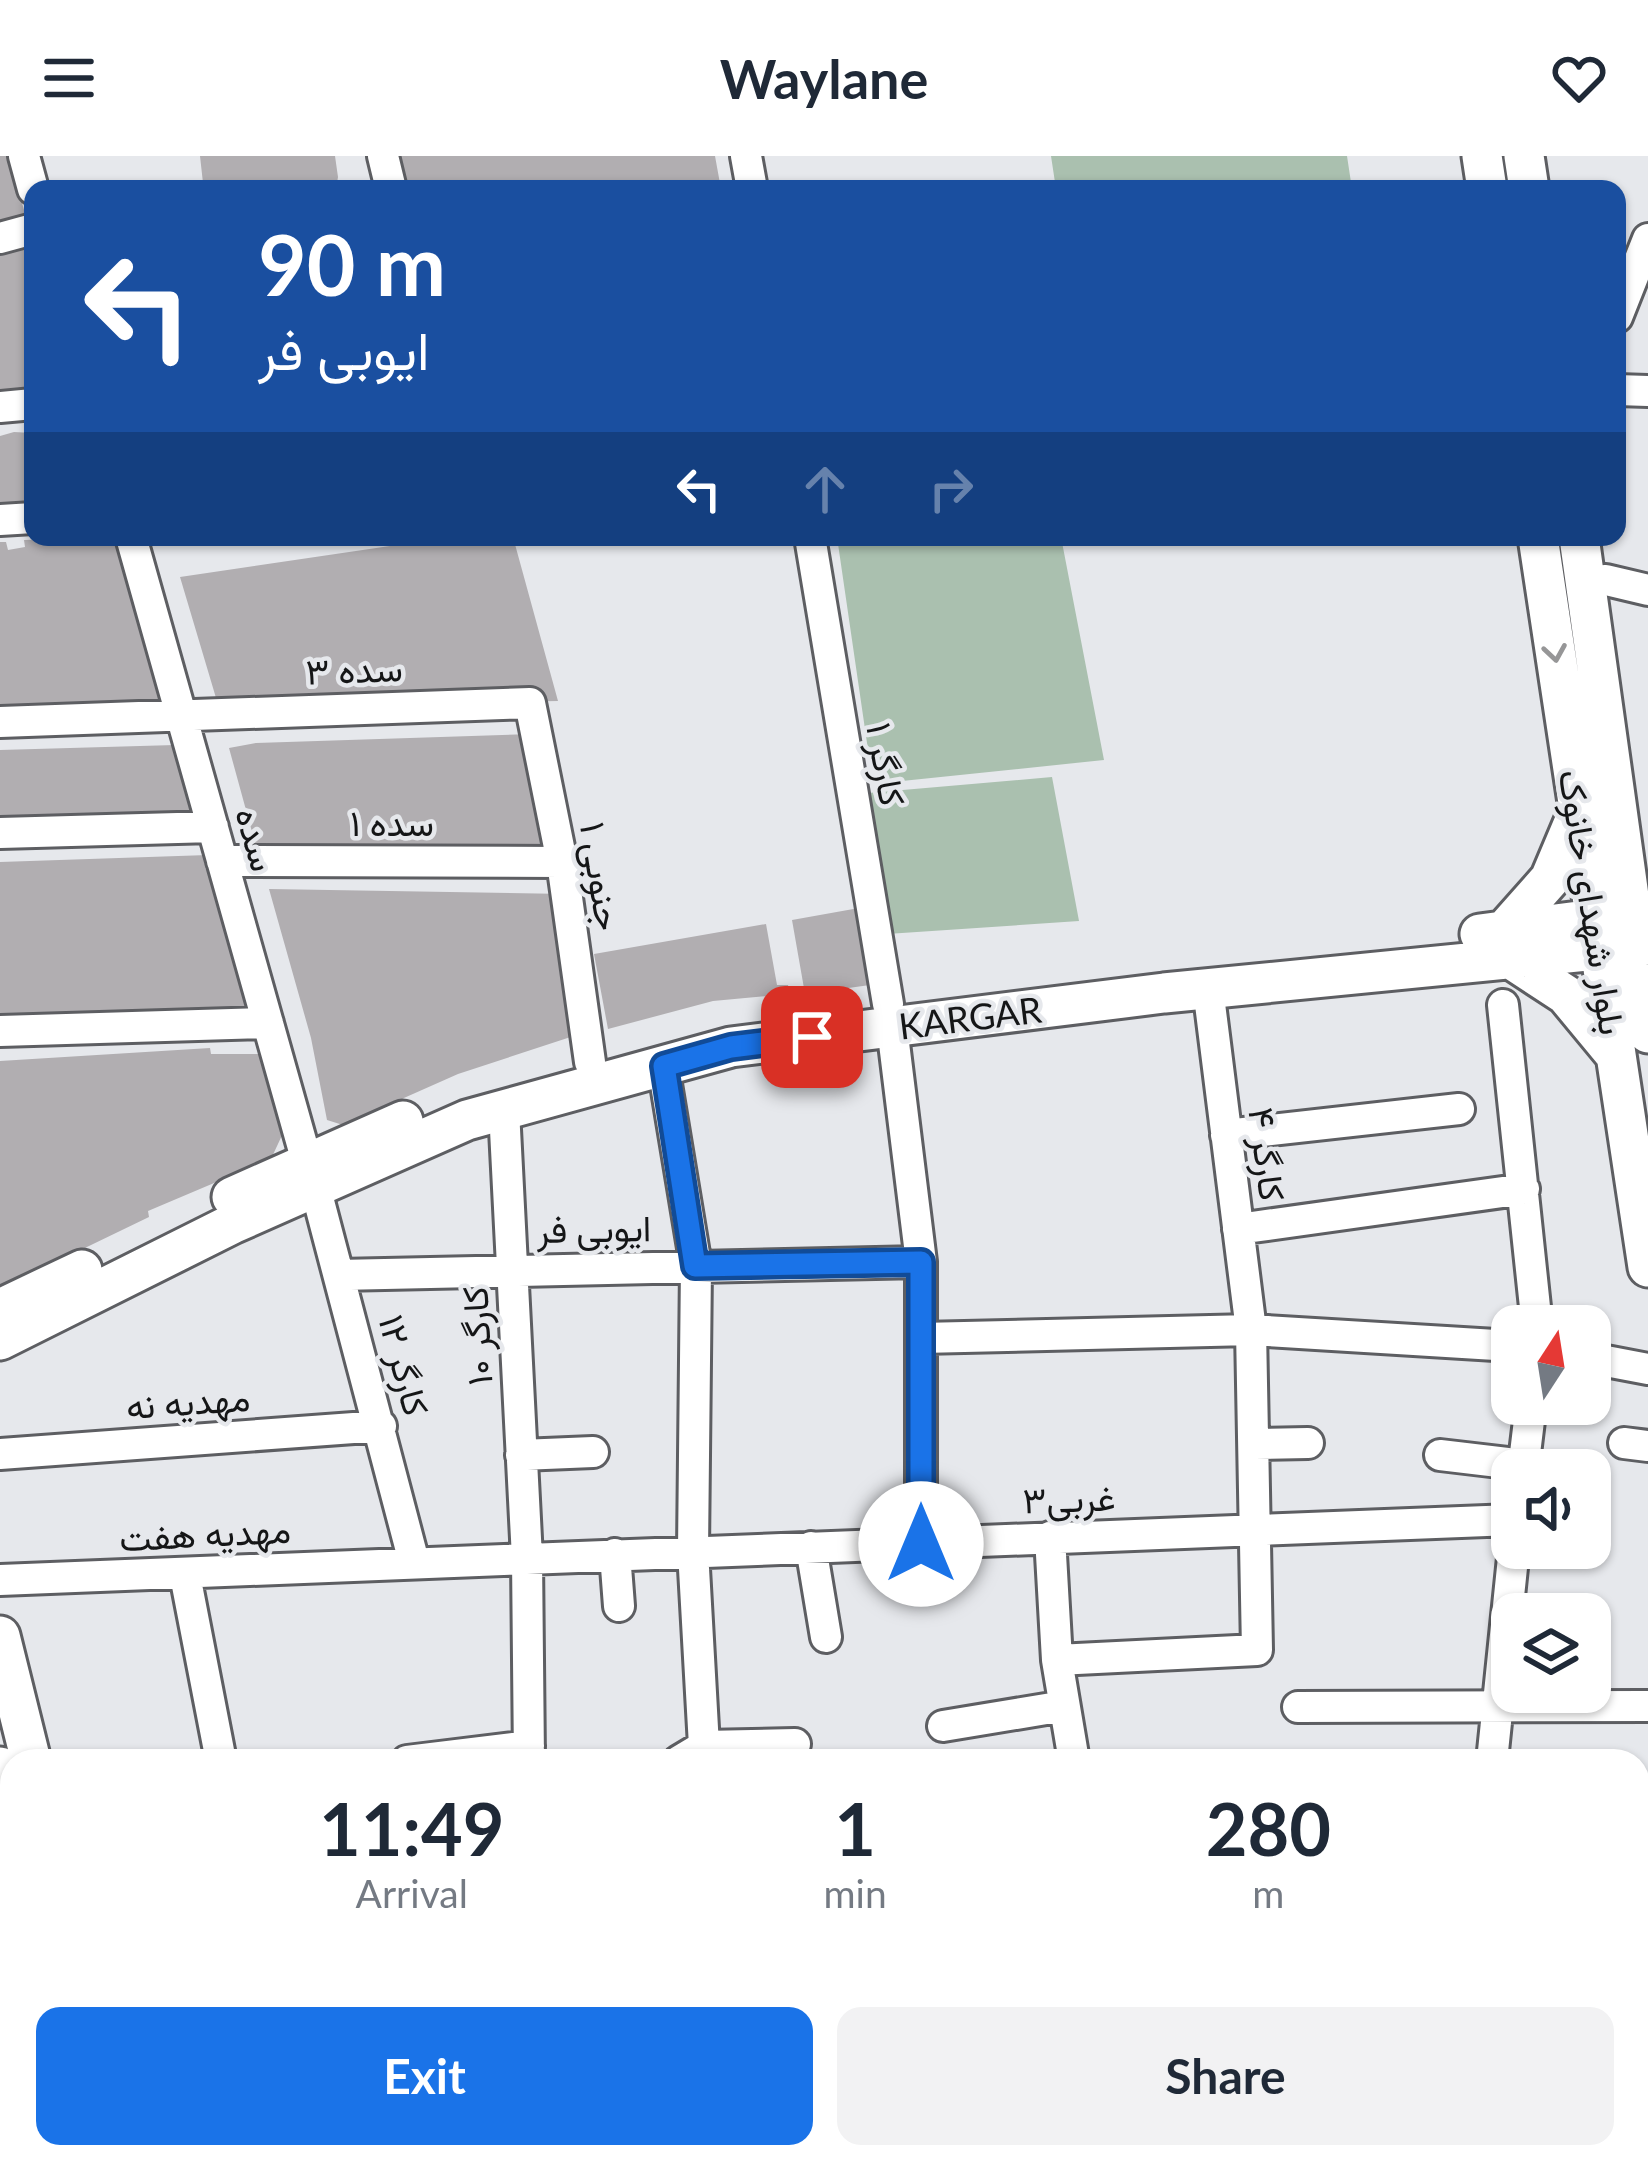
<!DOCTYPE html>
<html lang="en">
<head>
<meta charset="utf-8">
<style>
	:root { --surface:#fff; --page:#f2f2f3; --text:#1f2937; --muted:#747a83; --accent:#1a73e8 }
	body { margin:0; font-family:Lato,Vazirmatn,sans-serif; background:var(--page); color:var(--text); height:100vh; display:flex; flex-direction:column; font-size:45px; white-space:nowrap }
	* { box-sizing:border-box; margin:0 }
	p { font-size:39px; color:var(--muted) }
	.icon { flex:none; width:66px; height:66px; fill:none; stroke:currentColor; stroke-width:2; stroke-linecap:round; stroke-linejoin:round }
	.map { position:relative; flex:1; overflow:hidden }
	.details { position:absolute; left:0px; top:1593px; width:1650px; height:420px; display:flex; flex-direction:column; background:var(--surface); border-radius:36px 36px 0 0; box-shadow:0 3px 9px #0004 }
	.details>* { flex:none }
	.top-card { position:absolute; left:24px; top:24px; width:1602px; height:366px; border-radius:24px; box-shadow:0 3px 9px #0004; background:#1a4fa0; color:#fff; overflow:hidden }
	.needle { width:78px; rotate:12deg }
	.fabs { position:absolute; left:1491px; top:1149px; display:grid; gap:24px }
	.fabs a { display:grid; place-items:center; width:120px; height:120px; border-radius:24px; background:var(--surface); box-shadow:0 3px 9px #0004; font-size:60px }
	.pin { position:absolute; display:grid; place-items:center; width:102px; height:102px; color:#fff; margin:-51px; border-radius:24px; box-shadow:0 6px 18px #0006 }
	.me { position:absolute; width:132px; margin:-66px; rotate:0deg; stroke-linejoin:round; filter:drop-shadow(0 0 9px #0008) }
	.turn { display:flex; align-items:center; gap:42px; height:252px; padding:0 36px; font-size:54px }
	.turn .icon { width:156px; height:156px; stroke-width:2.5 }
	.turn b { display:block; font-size:84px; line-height:102px }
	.lanes { display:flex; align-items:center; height:114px; padding:0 36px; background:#0003; justify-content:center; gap:60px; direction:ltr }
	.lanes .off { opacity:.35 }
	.eta { display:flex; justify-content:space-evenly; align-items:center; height:204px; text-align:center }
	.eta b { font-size:72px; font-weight:700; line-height:84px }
	.cta { display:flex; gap:24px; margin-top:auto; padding:24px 36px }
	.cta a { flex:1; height:138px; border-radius:24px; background:var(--accent); color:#fff; font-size:48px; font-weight:700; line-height:138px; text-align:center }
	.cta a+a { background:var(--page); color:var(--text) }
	header { display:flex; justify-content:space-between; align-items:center; height:156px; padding:0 36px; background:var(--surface); font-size:54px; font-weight:700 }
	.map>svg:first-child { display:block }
	.green { fill:#aac0af }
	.building { fill:#b1aeb1 }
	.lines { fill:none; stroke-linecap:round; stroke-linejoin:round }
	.minor-casing { stroke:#5d5e62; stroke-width:36 }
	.major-casing { stroke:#5d5e62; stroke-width:45 }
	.minor { stroke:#fff; stroke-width:30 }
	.major { stroke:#fff; stroke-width:39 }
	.oneway { stroke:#969697 }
	.route-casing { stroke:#114b97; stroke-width:30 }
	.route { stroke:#1a73e8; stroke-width:21 }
	.labels { text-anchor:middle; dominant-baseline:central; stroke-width:9; stroke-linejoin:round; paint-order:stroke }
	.street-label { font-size:36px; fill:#151617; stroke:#e6e8ec }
</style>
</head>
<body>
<header><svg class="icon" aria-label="menu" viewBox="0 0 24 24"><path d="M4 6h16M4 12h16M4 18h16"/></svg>Waylane<svg class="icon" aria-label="heart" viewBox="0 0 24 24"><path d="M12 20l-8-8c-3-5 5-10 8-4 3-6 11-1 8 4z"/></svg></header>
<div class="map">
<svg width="1648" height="2013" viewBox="0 0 1648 2013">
	<rect width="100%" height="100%" fill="#e6e8ec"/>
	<!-- green -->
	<path class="green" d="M1051 0H1347L1352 33H1056Z
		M837 381H1061L1104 604 873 628Z
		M1052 621 1079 765 887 778 868 637Z"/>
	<!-- building -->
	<path class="building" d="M0 0H8L27 64 0 72Z
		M200 0H335L338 21 336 33H160L203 27Z
		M393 0H715L721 33H401Z
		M33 88V245L0 248V94Z
		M14 276 33 277V365L0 366V280Z
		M118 381 167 551 0 561V386H6L8 394 25 391 24 384Z
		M451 381H513L558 545 219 552 180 421Z
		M532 578 562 713 260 705 229 592 256 587Z
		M175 589 201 665 0 680V594Z
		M208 699 256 877 0 881V706Z
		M269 733 567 738 592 874 458 918 343 969 327 964 311 882Z
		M859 752 870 829 805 838 792 764Z
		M766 768 777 829H788L790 838 713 845 608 873 594 798Z
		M210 892 211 898H261L284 975 271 1003 148 1055 149 1061 0 1133V905Z"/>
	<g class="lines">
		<defs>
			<path id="minor" d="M24 0 33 33
				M383 0 391 33
				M746 0 752 33
				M0 82 33 73
				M1617 161 1648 83
				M1617 234 1648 235
				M0 251 33 248
				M0 364 33 362
				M131 381 307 1006
				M810 381 888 848
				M1585 426 1606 424 1648 434
				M0 566 530 547 562 706 590 906
				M0 677 213 671
				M222 705 562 706
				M1503 849 1537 1170
				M892 871 921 1106V1388
				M0 875 268 867
				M663 910 696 1110 693 1395 704 1590 679 1605
				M504 954 527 1402 529 1605
				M1226 979 1459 953
				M316 1034 414 1406
				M1238 1073 1524 1033
				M339 1119 921 1106
				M921 1182 1251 1174 1512 1190
				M1590 1202 1648 1213
				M1624 1287 1648 1290
				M1255 1288 1308 1287
				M0 1298 381 1270
				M521 1299 593 1296
				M1440 1299 1524 1309
				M1523 1314 1531 1248
				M1050 1381 1057 1504 1074 1605
				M811 1391 826 1481
				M615 1398 619 1450
				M185 1419 221 1605
				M0 1424 1512 1364
				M1057 1504 1257 1494 1251 1174 1208 832
				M1298 1551 1648 1550
				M943 1570 1064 1550
				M704 1590 795 1588
				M407 1605 529 1590
				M1492 1605 1514 1392
				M1638 1742 1648 1741
				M275 2001 279 2013
				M544 2001 545 2013
				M931 2001 933 2013
				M1015 2001 1024 2013
				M1221 2001 1227 2013
				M737 2013 765 2006 804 2013
				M968 2013 994 2001
				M1620 2013V2006L1637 2001"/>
			<path id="major" d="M1482 0 1487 33
				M1524 0 1529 33
				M1538 381 1648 1111
				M1579 381 1648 877
				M1504 775 1550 723 1577 659
				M1480 778 1648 756
				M1508 801 1566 839 1614 897
				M232 1041 403 965
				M0 1153 82 1114
				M0 1184 232 1068 467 964 731 891 1164 837 1648 789
				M0 1480 31 1605
				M0 1611 12 1655
				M81 2001 82 2013
				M110 2001 112 2013"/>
		</defs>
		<!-- minor casing -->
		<use href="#minor" class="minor-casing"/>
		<!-- major casing -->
		<use href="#major" class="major-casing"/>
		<!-- minor -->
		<use href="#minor" class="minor"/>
		<!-- major -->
		<use href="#major" class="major"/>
	</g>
	<!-- one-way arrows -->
	<defs><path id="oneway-chevron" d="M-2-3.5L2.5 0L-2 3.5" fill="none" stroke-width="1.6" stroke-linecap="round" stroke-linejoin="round" transform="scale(3)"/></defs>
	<use class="oneway" href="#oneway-chevron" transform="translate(1555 497) rotate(81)"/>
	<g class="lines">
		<defs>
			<path id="route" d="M812 881 731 891 664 910 695 1110 921 1106V1388"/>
		</defs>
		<!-- route casing -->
		<use href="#route" class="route-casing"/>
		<!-- route -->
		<use href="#route" class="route"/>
	</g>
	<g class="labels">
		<!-- street labels -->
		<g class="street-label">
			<text transform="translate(354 513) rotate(-2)">سده ۳</text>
			<text transform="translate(887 608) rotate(80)">کارگر ۱</text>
			<text x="392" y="666">سده ۱</text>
			<text transform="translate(257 683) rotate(74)">سده</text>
			<text transform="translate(602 720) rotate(81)">۱ جنوبی</text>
			<text transform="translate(1593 746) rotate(81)">بلوار شهدای خانوک</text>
			<text transform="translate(970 861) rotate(-7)">KARGAR</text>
			<text transform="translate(1268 998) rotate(83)">کارگر ۴</text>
			<text transform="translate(594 1072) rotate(-1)">ایوبی فر</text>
			<text transform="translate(476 1180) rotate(-93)">کارگر ۱۰</text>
			<text transform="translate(405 1209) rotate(75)">کارگر ۱۲</text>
			<text transform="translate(188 1245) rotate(-4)">مهدیه نه</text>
			<text transform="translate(1069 1342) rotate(-2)">غربی۳</text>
			<text transform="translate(205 1377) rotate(-3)">مهدیه هفت</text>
		</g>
	</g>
</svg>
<div class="fabs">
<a><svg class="needle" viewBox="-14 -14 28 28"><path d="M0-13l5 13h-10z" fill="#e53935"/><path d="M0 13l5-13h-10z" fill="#747a83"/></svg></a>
<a><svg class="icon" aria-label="sound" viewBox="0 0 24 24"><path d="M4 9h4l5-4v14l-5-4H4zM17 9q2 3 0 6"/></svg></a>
<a><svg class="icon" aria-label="layers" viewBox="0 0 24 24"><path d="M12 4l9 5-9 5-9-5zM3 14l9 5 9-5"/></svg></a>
</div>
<div class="pin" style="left:812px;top:881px;background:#d93025"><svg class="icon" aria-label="arrive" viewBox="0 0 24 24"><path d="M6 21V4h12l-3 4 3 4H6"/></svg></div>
<svg class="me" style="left:921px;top:1388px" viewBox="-20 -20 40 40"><circle r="19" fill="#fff"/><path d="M0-13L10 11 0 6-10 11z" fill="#1a73e8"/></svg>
<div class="top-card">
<div class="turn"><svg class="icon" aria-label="left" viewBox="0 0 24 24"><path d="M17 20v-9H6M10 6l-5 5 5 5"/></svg><div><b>90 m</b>ایوبی فر</div></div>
<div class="lanes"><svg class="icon" aria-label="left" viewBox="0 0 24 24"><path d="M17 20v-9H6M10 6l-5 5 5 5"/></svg><svg class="icon off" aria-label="ahead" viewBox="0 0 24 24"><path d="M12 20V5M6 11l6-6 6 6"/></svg><svg class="icon off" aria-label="right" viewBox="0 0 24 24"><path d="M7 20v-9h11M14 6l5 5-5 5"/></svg></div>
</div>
<section class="details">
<div class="eta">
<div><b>11:49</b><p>Arrival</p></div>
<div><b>1</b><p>min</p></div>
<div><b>280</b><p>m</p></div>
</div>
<div class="cta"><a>Exit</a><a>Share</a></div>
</section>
</div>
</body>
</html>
